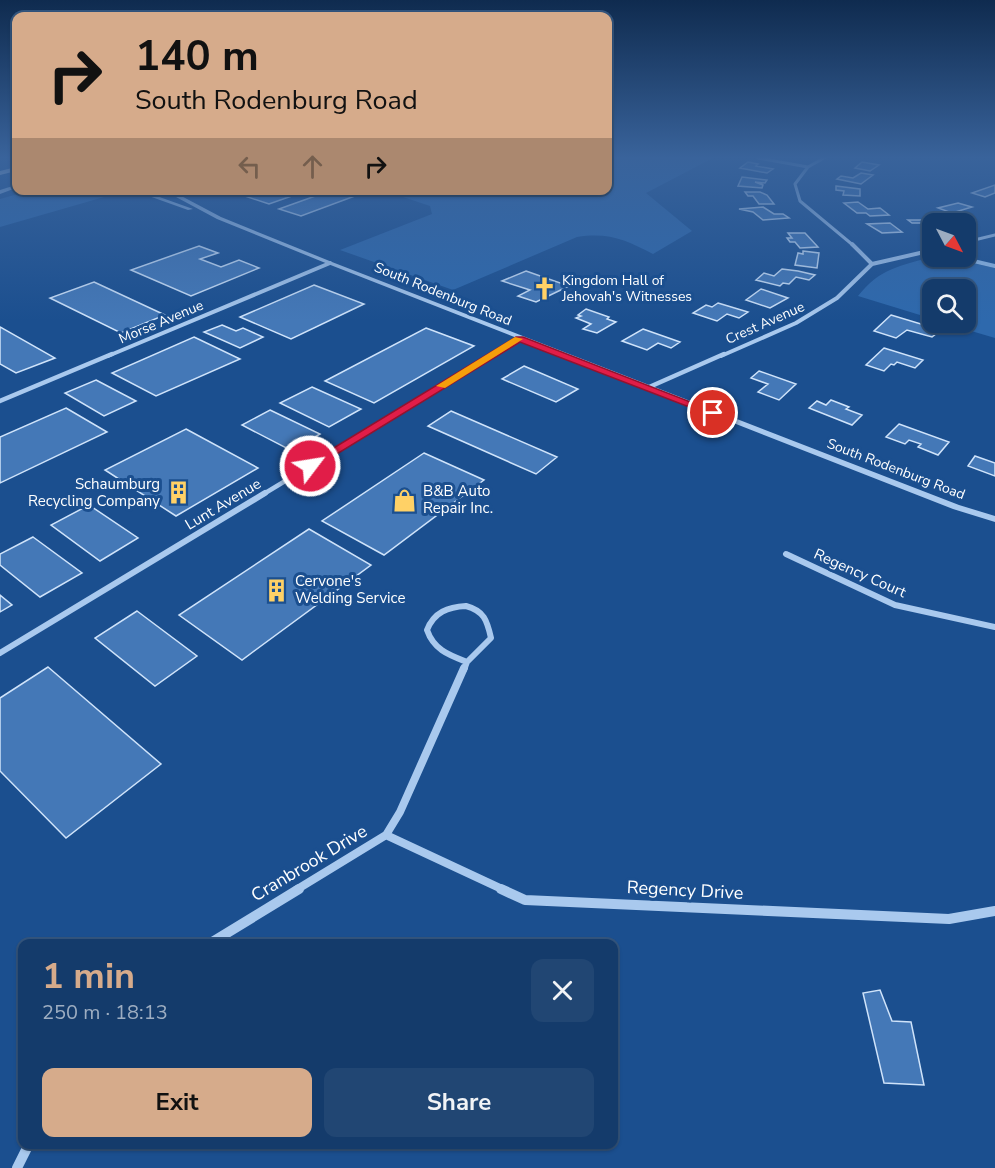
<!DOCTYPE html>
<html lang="en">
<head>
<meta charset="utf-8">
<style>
	:root { --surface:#143b6b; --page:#214673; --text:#f1f3f6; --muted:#9dadc1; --line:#33557e; --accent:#d6ab8b }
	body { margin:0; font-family:"Nunito Sans",sans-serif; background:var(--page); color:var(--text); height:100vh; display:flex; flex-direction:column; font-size:22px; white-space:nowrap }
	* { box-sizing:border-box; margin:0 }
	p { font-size:20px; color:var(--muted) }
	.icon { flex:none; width:33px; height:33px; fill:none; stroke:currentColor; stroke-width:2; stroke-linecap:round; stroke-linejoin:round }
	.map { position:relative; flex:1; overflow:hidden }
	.drawer { position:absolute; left:18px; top:939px; width:600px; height:210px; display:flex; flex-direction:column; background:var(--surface); border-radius:12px; box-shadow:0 2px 4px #0004,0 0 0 2px var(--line) }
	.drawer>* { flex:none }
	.top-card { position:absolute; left:12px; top:12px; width:600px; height:183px; border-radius:12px; box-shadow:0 2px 4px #0004,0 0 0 2px var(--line); background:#d6ab8b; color:#111; overflow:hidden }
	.needle { width:39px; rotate:131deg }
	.buttons { position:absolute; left:922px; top:213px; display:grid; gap:12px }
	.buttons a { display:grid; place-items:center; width:54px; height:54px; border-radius:12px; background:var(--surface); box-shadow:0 2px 4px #0004,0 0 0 2px var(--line); font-size:30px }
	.pin { position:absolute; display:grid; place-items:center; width:51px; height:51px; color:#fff; margin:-26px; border:3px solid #fff; border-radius:50%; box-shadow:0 2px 6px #0007 }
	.me { position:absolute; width:66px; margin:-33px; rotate:59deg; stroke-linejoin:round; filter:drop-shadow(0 0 4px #0008) }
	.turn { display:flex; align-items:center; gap:21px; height:126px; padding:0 24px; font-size:27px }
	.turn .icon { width:78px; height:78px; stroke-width:2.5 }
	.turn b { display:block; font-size:42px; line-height:51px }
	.lanes { display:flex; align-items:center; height:57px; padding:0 24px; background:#0003; justify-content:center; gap:30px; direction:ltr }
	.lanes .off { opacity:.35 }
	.round { display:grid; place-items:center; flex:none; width:63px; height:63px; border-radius:12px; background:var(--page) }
	.headline { display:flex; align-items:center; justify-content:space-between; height:102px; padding:0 24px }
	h1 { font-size:36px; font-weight:700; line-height:45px; color:var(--accent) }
	.button { display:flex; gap:12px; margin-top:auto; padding:12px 24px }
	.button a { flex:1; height:69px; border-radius:12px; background:var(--accent); color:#111; font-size:24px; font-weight:700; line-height:69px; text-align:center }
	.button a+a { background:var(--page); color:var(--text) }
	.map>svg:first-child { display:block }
	.green { fill:#2e69ad }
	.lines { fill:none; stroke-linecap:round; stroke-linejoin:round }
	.stream { stroke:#9cc4f0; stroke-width:4 }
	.building { fill:#4478b7; stroke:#cfe3fa; stroke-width:1.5 }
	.minor-far5 { stroke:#a9c9ee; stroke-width:3 }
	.minor-far4 { stroke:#a9c9ee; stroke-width:4 }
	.minor-far3 { stroke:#a9c9ee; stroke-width:4.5 }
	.minor-far2 { stroke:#a9c9ee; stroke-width:6 }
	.minor-far1 { stroke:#a9c9ee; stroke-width:8 }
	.minor { stroke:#a9c9ee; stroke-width:10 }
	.tertiary { fill:#a9c9ee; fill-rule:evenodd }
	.motorway { fill:#fff; fill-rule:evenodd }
	.route { fill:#e11d48; stroke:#92132f; stroke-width:1.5 }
	.slow { fill:#f59e0b }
	.labels { text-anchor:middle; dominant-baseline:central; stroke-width:6; stroke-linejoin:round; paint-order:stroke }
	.far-poi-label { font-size:14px; fill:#fff; stroke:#1b4f8f; text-anchor:start }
	.far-street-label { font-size:14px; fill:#fff; stroke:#1b4f8f }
	.poi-label { font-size:15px; fill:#fff; stroke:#1b4f8f; text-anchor:start }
	.street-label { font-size:15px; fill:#fff; stroke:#1b4f8f }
	.near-street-label { font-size:18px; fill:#fff; stroke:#1b4f8f }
</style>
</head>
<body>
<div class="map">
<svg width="995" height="1168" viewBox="0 0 995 1168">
	<rect width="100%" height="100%" fill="#1b4f8f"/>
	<!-- green -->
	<path class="green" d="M608 158H713L646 193 692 231 653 254C626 240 609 232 577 237L453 290 340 250 432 214 430 206 400 196 412 191 608 190Z
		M32 190H123L125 191 0 227V199Z
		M933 256 945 257 995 268V338L944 323 966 322V290H933V319L858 296C881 267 900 267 933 256Z"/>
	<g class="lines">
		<!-- stream -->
		<path class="stream" d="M952 256 995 266"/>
	</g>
	<!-- building -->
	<path class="building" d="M748 162 758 164 756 166 773 169 767 173 740 168Z
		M862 162 879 165 870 171 855 168Z
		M861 173 873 175 861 184 837 179 841 176 853 178Z
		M742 177 767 180 765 183 755 182 763 185 762 188 738 186Z
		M995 185V193L985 197 972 193Z
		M836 186 860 189V196L843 195 844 191 836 190Z
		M227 190H267L289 197 269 204Z
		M332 190H371L301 216 279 209Z
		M745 192H760L767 195 774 204H759L753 196H748Z
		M858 202 868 209 880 208 889 215 870 216 866 213H857L844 203Z
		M958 203 972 207 952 213 938 208Z
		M763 207 774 214H783L789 218 763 220 753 212 739 209Z
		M908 220H933L937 223H912Z
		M890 223 902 232 882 233 867 224Z
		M788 233H805L818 247 800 248 795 242H790L787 238H792Z
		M199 246 218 253 200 259 221 267 239 260 259 268 191 296 131 270Z
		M803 251 819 253 817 268 795 265 798 253 803 254Z
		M782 269 798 271 815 275 809 280 796 277 789 284 783 283 780 286 756 280 764 273 774 276Z
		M526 271 569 286 536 302 518 296 530 290 502 281Z
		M94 282 165 315 121 333 50 298Z
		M314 285 364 304 291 339 240 317Z
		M761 289 788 298 770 308 746 300Z
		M718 303 748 312 739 318 727 314 717 321 693 313 706 305 712 307Z
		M586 309 609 317 607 319 616 322 597 333 583 329 591 324 576 318 581 316 578 315Z
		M891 315 941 330 932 337 907 330 896 338 874 331Z
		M222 325 236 331 243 328 263 337 240 348 204 332Z
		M0 327 55 358 16 373 0 364Z
		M426 328 474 346 374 403 325 381Z
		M643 329 680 342 671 348 658 343 647 350 622 341Z
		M194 337 240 359 156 396 112 373Z
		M884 348 923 360 915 368 897 362 894 365 891 364 884 371 866 365Z
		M524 366 578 389 556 402 502 379Z
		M759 371 796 384 779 400 758 392 768 384 751 378Z
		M96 380 136 401 104 416 65 393Z
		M312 387 361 409 329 427 280 403Z
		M831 400 849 407 846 409 862 415 852 425 809 408 817 401 826 405Z
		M66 408 107 432 0 483V437Z
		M270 410 320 434 292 451 242 425Z
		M451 411 557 457 536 474 428 426Z
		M899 424 949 442 938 455 918 447 921 444 909 440 905 444 886 437Z
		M186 429 258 468 176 516 105 470Z
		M424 453 484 480 384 555 322 521Z
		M975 456 995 463V476L968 466Z
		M89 505 138 538 100 561 51 525Z
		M309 529 371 565 242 660 179 615Z
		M33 537 82 573 40 597 0 565V554Z
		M0 595 12 605 0 612Z
		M137 611 197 656 155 686 95 638Z
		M48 667 161 764 66 838 0 771V698Z
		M880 990 892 1021 911 1022 924 1085 884 1083 863 993Z"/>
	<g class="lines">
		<!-- minor-far5 -->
		<path class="minor-far5" d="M758 158 808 167
			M824 158 808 167 795 184 800 201 854 246
			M966 242 995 235"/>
		<!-- minor-far4 -->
		<path class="minor-far4" d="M872 264 933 250
			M108 356 330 263
			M492 356 520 339
			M721 356 796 323 837 298 872 264 852 244"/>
		<!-- minor-far3 -->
		<path class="minor-far3" d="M647 388 724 354
			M0 401 112 354
			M262 495 495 354"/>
		<!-- minor-far2 -->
		<path class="minor-far2" d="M786 554 895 605 995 627
			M466 606C484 611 487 620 491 638L467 662C449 655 434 650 427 630 434 612 448 607 466 606Z
			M0 653 265 493
			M464 670 467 662"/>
		<!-- minor-far1 -->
		<path class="minor-far1" d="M386 835 504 890
			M296 890 386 835 400 812 464 668"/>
		<!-- minor -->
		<path class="minor" d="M501 889 525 900 949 919 995 911
			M209 944 299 889
			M17 1168 29 1144"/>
		<!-- tertiary -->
		<path class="tertiary" d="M16 185V188L0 194V190Z
			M132 190H140L193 209 188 210Z
			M163 190H170L221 217 332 262 959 505 995 516V522L953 509 328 264 217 219Z"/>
		<!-- motorway -->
		<path class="motorway" d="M16 167V171L0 175V171Z"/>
	</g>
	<!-- sky -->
	<linearGradient id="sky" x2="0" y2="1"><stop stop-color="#0f2b4f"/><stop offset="0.49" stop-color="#39639b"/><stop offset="1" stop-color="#39639b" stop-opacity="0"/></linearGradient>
	<rect width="995" height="321" fill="url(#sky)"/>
	<!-- route -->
	<path class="route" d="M516 337H523L719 413 713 416 710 415 520 342 314 468H306L304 466Z"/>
	<!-- slow -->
	<path class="slow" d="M515 337 523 339 445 388 436 386Z"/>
	<!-- icons -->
	<defs>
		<symbol id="church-bare" viewBox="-9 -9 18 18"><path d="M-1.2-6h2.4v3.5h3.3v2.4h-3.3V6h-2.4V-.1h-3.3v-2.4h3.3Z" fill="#ffd166" stroke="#1b4f8f" stroke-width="2.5" paint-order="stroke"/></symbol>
		<symbol id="building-bare" viewBox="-9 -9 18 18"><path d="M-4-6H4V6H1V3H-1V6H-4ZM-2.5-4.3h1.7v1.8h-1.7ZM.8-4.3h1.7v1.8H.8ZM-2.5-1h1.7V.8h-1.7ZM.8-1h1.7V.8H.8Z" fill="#ffd166" stroke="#1b4f8f" stroke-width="2.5" paint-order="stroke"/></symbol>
		<symbol id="shop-bare" viewBox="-9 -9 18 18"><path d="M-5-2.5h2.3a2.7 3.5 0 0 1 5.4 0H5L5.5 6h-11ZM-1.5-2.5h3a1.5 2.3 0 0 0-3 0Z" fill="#ffd166" stroke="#1b4f8f" stroke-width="2.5" paint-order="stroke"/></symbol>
	</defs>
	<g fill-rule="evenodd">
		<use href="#church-bare" x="528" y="272" width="33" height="33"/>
		<use href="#building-bare" x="162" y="476" width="33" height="33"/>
		<use href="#shop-bare" x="388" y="484" width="33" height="33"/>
		<use href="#building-bare" x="260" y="574" width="33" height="33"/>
	</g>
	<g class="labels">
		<!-- far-poi labels -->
		<g class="far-poi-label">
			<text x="562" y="280">Kingdom Hall of<tspan x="562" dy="16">Jehovah's Witnesses</tspan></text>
		</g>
		<!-- far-street labels -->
		<g class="far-street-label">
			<text transform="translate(443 294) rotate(22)">South Rodenburg Road</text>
			<text transform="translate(161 322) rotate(-23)">Morse Avenue</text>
			<text transform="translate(765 323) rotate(-24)">Crest Avenue</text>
			<text transform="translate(896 469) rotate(21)">South Rodenburg Road</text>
		</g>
		<!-- poi labels -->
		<g class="poi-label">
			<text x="160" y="484" text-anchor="end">Schaumburg<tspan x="160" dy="17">Recycling Company</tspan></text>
			<text x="423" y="491">B&amp;B Auto<tspan x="423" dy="17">Repair Inc.</tspan></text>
			<text x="295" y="581">Cervone's<tspan x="295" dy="17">Welding Service</tspan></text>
		</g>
		<!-- street labels -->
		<g class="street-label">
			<text transform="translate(223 504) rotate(-31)">Lunt Avenue</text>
			<text transform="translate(860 573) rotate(24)">Regency Court</text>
		</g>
		<!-- near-street labels -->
		<g class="near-street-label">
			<text transform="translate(309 863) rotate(-31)">Cranbrook Drive</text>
			<text transform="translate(685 890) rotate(3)">Regency Drive</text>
		</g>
	</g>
</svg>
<div class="buttons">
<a><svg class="needle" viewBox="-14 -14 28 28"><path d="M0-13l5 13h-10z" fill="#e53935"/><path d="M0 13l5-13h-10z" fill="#9dadc1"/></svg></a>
<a><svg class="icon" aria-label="search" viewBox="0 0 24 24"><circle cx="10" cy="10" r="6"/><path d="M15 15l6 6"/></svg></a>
</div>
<div class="pin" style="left:713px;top:413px;background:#d93025"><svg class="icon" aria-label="arrive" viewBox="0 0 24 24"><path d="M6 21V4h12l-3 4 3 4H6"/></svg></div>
<svg class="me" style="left:310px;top:466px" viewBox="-20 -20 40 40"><circle r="17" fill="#e11d48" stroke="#fff" stroke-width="3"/><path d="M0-11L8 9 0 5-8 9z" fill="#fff"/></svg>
<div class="top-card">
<div class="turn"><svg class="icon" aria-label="right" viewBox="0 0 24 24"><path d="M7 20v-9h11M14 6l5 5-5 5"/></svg><div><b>140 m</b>South Rodenburg Road</div></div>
<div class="lanes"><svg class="icon off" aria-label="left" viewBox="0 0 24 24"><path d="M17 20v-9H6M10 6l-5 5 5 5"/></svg><svg class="icon off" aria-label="ahead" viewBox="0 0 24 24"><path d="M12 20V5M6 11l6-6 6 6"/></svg><svg class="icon" aria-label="right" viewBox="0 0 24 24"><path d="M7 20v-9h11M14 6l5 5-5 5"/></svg></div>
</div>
<section class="drawer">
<div class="headline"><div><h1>1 min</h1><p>250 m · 18:13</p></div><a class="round"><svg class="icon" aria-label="close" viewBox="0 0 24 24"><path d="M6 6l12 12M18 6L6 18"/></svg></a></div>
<div class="button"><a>Exit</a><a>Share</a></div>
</section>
</div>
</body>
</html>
